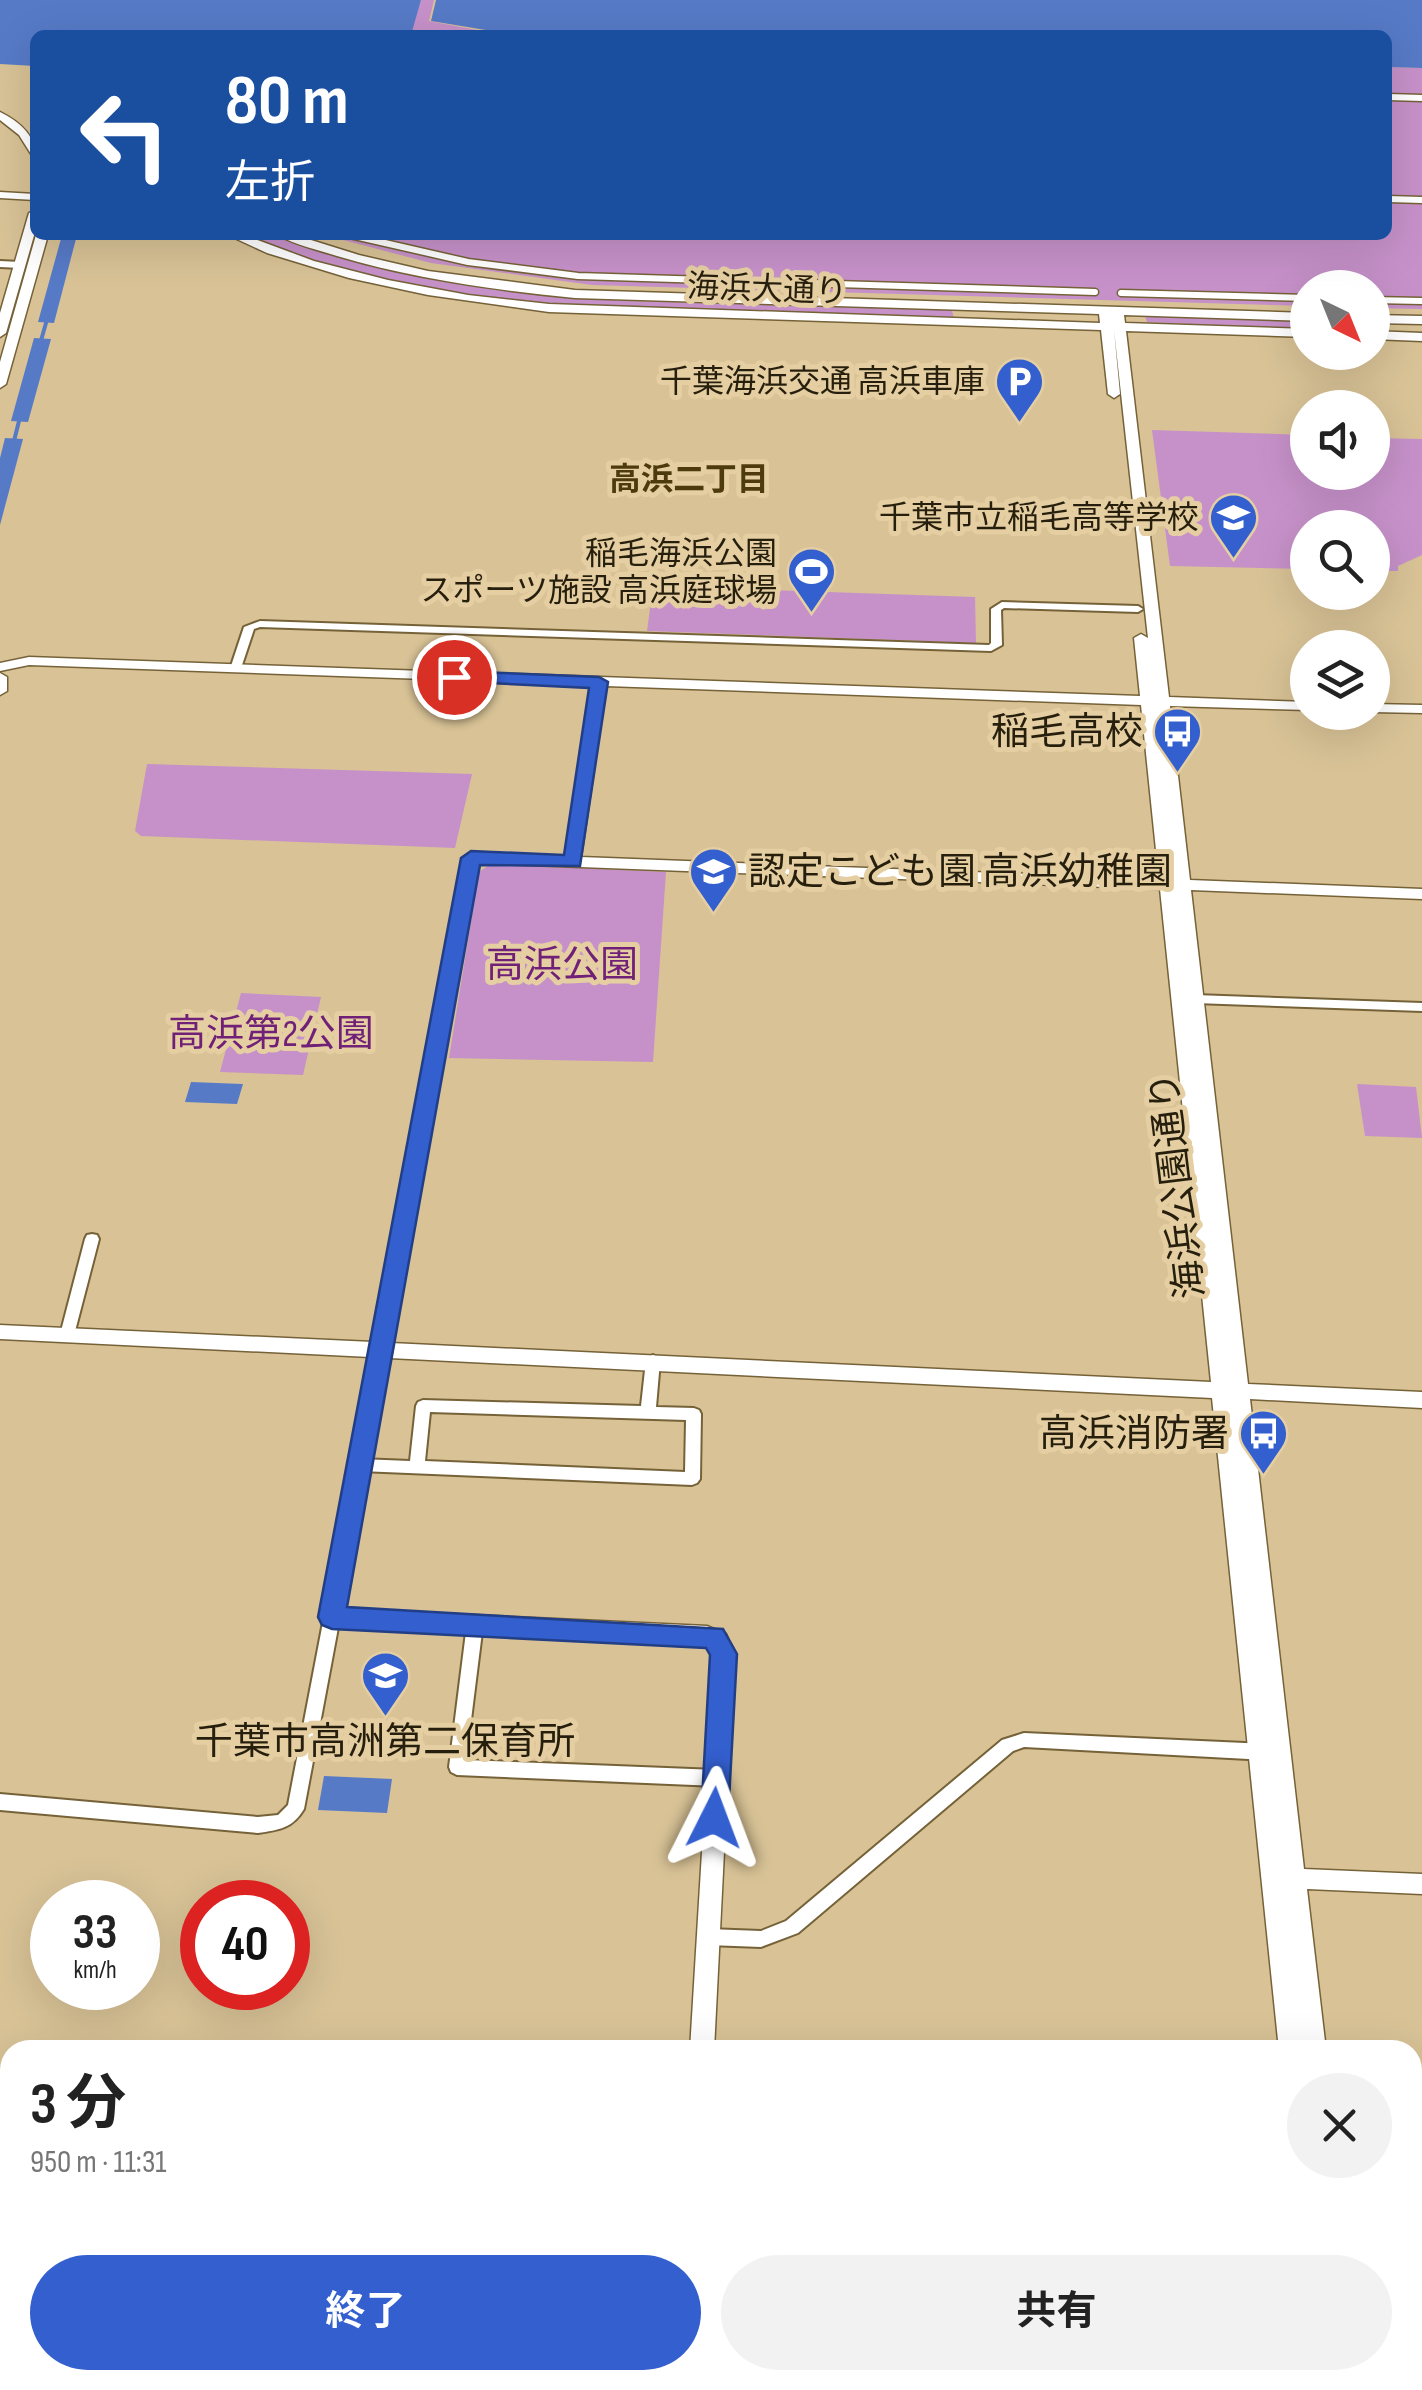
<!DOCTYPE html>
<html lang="ja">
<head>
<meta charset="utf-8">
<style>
	:root { --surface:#fff; --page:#f2f2f2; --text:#222; --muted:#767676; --accent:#335fcf }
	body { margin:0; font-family:"Sofia Sans Condensed","Noto Sans JP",sans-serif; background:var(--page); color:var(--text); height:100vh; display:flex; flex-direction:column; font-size:38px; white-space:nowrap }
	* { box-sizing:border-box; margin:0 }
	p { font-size:32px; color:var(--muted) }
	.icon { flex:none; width:55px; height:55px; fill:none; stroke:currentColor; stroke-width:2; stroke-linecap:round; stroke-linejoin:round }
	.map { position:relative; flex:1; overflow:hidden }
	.drawer { position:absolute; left:0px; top:2040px; width:1422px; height:350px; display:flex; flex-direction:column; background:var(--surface); border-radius:30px 30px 0 0; box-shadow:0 10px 40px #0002 }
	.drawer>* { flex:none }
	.top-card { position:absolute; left:30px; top:30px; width:1362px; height:210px; border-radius:15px; box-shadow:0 10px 40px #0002; background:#1a4fa0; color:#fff; overflow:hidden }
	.needle { width:65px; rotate:137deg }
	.fabs { position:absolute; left:1290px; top:270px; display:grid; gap:20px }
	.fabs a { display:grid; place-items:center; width:100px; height:100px; border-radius:50%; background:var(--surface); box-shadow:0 10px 40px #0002; font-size:50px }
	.speed { position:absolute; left:30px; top:1880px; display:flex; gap:20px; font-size:50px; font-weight:700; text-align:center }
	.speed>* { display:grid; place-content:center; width:130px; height:130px; border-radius:50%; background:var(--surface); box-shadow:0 10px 40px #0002; line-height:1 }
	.speed small { font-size:25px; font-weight:400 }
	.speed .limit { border:15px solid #d22; background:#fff; color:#111 }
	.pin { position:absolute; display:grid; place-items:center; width:85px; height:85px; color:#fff; margin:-42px; border:5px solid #fff; border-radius:50%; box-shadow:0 2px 10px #0007 }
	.me { position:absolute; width:110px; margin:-55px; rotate:3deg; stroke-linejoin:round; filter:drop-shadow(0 0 8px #0008) }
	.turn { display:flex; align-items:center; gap:35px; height:210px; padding:0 30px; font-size:45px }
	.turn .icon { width:130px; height:130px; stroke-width:2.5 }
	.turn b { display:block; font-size:70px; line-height:85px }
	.round { display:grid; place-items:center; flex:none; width:105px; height:105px; border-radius:52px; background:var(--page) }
	.headline { display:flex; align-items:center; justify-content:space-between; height:170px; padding:0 30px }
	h1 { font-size:60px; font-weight:700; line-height:75px }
	.button { display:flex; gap:20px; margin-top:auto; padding:20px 30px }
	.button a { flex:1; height:115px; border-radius:60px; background:var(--accent); color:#fff; font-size:40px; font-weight:700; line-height:115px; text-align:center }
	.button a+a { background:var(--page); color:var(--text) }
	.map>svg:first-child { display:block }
	.green { fill:#c691c9 }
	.water { fill:#577ac7 }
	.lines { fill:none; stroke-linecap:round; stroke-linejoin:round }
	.stream { stroke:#577ac7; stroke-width:4 }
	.pedestrian-casing { stroke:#766238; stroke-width:9 }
	.minor-casing { stroke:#766238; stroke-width:4 }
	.tertiary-casing { stroke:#766238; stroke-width:3 }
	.pedestrian { stroke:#fff; stroke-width:6 }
	.minor { fill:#fff; fill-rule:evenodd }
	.tertiary { fill:#fff; fill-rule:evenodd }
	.route { fill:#335fcf; stroke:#213e87; stroke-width:2.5 }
	.labels { text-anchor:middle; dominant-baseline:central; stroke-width:10; stroke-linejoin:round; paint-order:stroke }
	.far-street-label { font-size:32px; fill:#271f0d; stroke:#e5cfa2 }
	.far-poi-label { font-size:32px; fill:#271f0d; stroke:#e5cfa2; text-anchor:end }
	.far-neighbourhood-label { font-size:32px; font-weight:bold; fill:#4d3a0f; stroke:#e5cfa2 }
	.poi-label { font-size:38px; fill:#271f0d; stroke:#e5cfa2; text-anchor:end }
	.park-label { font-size:38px; fill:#712077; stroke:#e5cfa2 }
	.street-label { font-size:38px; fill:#271f0d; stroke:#e5cfa2 }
</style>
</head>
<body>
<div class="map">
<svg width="1422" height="2390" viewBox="0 0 1422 2390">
	<rect width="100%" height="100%" fill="#d8c296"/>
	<!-- green -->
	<path class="green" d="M421 0H434L429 21 504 35H409Z
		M1388 67 1422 68V309L1373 308 1372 288H1308L1307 306 592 285 431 263 324 235H1388Z
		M245 235H273L381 268 527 294 627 301 952 310 954 319C868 316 781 313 694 310 547 306 381 300 245 235Z
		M1145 316 1307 320V330L1147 322Z
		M1152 430 1307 435 1308 472H1372L1373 438 1422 439V555L1398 566V571H1373L1372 528H1308L1307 569 1170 566Z
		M653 586 975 597 976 643 647 631Z
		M147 764 472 774 455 848 141 836 135 831Z
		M491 864 666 872 653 1062 449 1058 479 872Z
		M241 993 321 997 303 1075 220 1072Z
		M1357 1084 1416 1087 1422 1138 1365 1136Z"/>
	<!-- water -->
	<path class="water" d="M0 0H421L411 35H35V66L0 64Z
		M436 0H1422V68L1388 67V35H516L431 21Z
		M62 235H77L54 323 38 322Z
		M34 338 51 339 28 422 11 421Z
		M5 438 23 439 0 525V458Z
		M191 1082 242 1084H243L237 1104 185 1102Z
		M324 1776 392 1779 387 1813 318 1810Z"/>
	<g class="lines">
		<!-- stream -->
		<path class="stream" d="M40 344 48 316
			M13 445 20 417"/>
		<defs>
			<path id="pedestrian" d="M1388 97 1422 98
				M1388 199 1422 200
				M350 235 468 262 578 276 1095 292
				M1121 293 1308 298
				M1372 300 1422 301"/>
			<path id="minor" d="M0 261 20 262 25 265 20 268 0 267Z
				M1002 602 1138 606 1143 609 1138 612 1004 608 1001 610 1002 645 991 651 260 627 254 629 240 671H232L230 669 244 627 260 621 989 645 991 643V609Z
				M1195 995 1422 1003V1011L1195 1003 1189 999Z
				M92 1234 97 1235 99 1239 74 1335 72 1339H62L60 1335 85 1239 87 1235Z
				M653 1355 658 1357 660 1361 656 1407 694 1408 699 1410 701 1414 700 1479 697 1483 692 1485 360 1471 355 1469 352 1465 355 1461 360 1459 410 1461 416 1406 418 1402 423 1400 641 1406 646 1361 648 1357ZM430 1412 686 1420 685 1472 425 1461Z
				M332 1610 338 1612 340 1617 304 1809C293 1828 279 1830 258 1833L0 1810V1794L258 1817 278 1815 288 1805 324 1617 326 1612Z
				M475 1617 481 1619 483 1624 466 1760 717 1770 723 1773 725 1778 723 1783 717 1786 457 1775 451 1772 449 1767 467 1624 469 1619Z
				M1024 1733 1267 1744 1273 1747 1275 1752 1273 1757 1267 1760 1024 1747 1013 1751 798 1933 761 1947 708 1945 702 1943 699 1937 702 1931 708 1929 761 1931 786 1921 1002 1740Z"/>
			<path id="tertiary" d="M0 112C18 121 35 134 35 155L31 154 19 135 0 120Z
				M0 192 35 194V200L0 198Z
				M35 210V232L6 333 0 337V313L29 213Z
				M36 235H48L6 384 0 388V362Z
				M228 235H244L314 261 388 280 468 295 549 304 1100 323 1099 314 575 298C495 290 414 279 337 256 318 250 295 245 278 235H295L359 255 428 271 575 290 1308 313V321L1124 315 1125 323 1308 329V337L1126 331 1169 697 1308 702V710L1170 706 1190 880 1422 889V899L1191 890 1248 1384 1422 1392V1408L1250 1399 1304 1869 1422 1874V1894L1307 1889 1326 2050H1279L1212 1398 389 1358 344 1609 707 1626 726 1634 734 1654 714 2050H690L714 1654 711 1646 325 1623 322 1617 370 1357 0 1339V1325L373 1342 463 858 471 853 566 857 591 685 29 665 0 671V663L29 657 1140 696 1134 638 1141 634 1148 638 1114 330 1120 394 1114 398 1108 394 1101 330 549 312 428 295 349 278 267 253ZM606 686 1141 705 1159 879 581 857ZM478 863 1160 889 1211 1382 391 1343Z
				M1372 315 1422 316V324L1372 323Z
				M1372 331 1422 333V341L1372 339Z
				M0 673 7 677V691L0 695Z
				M1372 704 1422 705V713L1372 712Z
				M670 2380H696L695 2390H669Z
				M1314 2380H1340L1341 2390H1315Z
				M1341 2380H1367L1368 2390H1342Z"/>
		</defs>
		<!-- pedestrian casing -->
		<use href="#pedestrian" class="pedestrian-casing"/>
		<!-- minor casing -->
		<use href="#minor" class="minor-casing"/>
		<!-- tertiary casing -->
		<use href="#tertiary" class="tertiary-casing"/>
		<!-- pedestrian -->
		<use href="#pedestrian" class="pedestrian"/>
		<!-- minor -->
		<use href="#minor" class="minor"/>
		<!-- tertiary -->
		<use href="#tertiary" class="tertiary"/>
	</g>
	<!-- route -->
	<path class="route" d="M454 671 599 677 608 682 580 866 480 865 347 1607 723 1629 737 1654 728 1818 724 1827 714 1831 705 1827 701 1818 710 1655 706 1648 332 1629 322 1625 318 1617 461 858 471 851 564 855 589 688 447 681V673Z"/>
	<!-- icons -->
	<defs>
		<symbol id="parking-pin" viewBox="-11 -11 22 30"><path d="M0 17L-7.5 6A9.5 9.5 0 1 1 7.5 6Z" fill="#335fcf" stroke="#e5cfa2"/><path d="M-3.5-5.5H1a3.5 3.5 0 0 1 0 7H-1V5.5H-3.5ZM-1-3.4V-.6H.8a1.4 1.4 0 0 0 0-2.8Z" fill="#fff"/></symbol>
		<symbol id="school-pin" viewBox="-11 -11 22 30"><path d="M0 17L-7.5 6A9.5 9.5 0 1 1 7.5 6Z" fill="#335fcf" stroke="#e5cfa2"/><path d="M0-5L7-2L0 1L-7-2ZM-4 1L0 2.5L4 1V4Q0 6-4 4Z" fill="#fff"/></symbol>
		<symbol id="stadium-pin" viewBox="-11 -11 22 30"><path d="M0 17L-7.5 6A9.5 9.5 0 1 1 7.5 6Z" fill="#335fcf" stroke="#e5cfa2"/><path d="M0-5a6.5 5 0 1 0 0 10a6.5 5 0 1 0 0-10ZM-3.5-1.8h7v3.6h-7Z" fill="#fff"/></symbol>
		<symbol id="bus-pin" viewBox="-11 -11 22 30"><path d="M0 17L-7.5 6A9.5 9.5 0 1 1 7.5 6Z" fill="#335fcf" stroke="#e5cfa2"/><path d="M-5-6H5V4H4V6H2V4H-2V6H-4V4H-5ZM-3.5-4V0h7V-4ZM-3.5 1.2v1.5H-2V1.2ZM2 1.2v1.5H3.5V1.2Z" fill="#fff"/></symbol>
	</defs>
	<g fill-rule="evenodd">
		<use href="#parking-pin" x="992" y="354" width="55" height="75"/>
		<use href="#school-pin" x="1206" y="490" width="55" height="75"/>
		<use href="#stadium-pin" x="784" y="544" width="55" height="75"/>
		<use href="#bus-pin" x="1150" y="704" width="55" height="75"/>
		<use href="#school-pin" x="686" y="844" width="55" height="75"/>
		<use href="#bus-pin" x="1236" y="1406" width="55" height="75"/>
		<use href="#school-pin" x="358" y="1648" width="55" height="75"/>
	</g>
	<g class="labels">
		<!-- far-street labels -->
		<g class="far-street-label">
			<text transform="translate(767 290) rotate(2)">海浜大通り</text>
		</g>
		<!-- far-poi labels -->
		<g class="far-poi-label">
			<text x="985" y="382">千葉海浜交通 高浜車庫</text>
			<text x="1199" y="518">千葉市立稲毛高等学校</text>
			<text x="777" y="554">稲毛海浜公園<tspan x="777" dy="37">スポーツ施設 高浜庭球場</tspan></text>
		</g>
		<!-- far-neighbourhood labels -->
		<g class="far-neighbourhood-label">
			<text x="689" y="480">高浜二丁目</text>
		</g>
		<!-- poi labels -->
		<g class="poi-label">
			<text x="1143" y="732">稲毛高校</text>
			<text x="748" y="872" text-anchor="start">認定こども園 高浜幼稚園</text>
			<text x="1229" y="1434">高浜消防署</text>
			<text x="385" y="1742" text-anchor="middle">千葉市高洲第二保育所</text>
		</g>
		<!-- park labels -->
		<g class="park-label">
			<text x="562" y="965">高浜公園</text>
			<text x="271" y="1034">高浜第2公園</text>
		</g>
		<!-- street labels -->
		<g class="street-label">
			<text transform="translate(1178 1185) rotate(-97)">海浜公園通り</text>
		</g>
	</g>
</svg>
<div class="fabs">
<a><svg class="needle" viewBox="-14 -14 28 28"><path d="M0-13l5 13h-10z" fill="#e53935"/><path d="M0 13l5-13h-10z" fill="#767676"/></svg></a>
<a><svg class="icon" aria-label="sound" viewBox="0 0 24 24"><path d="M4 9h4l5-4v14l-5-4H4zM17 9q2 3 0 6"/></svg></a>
<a><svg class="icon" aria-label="search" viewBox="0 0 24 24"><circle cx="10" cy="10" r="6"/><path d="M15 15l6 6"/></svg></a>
<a><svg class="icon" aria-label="layers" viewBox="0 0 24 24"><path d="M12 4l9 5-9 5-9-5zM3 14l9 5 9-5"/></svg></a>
</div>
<div class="speed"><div>33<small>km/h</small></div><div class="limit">40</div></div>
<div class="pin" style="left:454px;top:677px;background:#d93025"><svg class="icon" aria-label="arrive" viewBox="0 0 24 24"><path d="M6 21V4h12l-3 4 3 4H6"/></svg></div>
<svg class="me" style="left:714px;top:1818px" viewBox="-20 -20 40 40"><path d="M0-17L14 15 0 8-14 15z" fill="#335fcf" stroke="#fff" stroke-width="4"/></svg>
<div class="top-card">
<div class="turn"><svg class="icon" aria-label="left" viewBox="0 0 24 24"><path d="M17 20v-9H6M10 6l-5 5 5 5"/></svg><div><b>80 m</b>左折</div></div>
</div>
<section class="drawer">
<div class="headline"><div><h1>3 分</h1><p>950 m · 11:31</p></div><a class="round"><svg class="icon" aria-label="close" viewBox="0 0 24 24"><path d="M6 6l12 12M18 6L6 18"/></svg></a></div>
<div class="button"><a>終了</a><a>共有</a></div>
</section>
</div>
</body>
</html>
